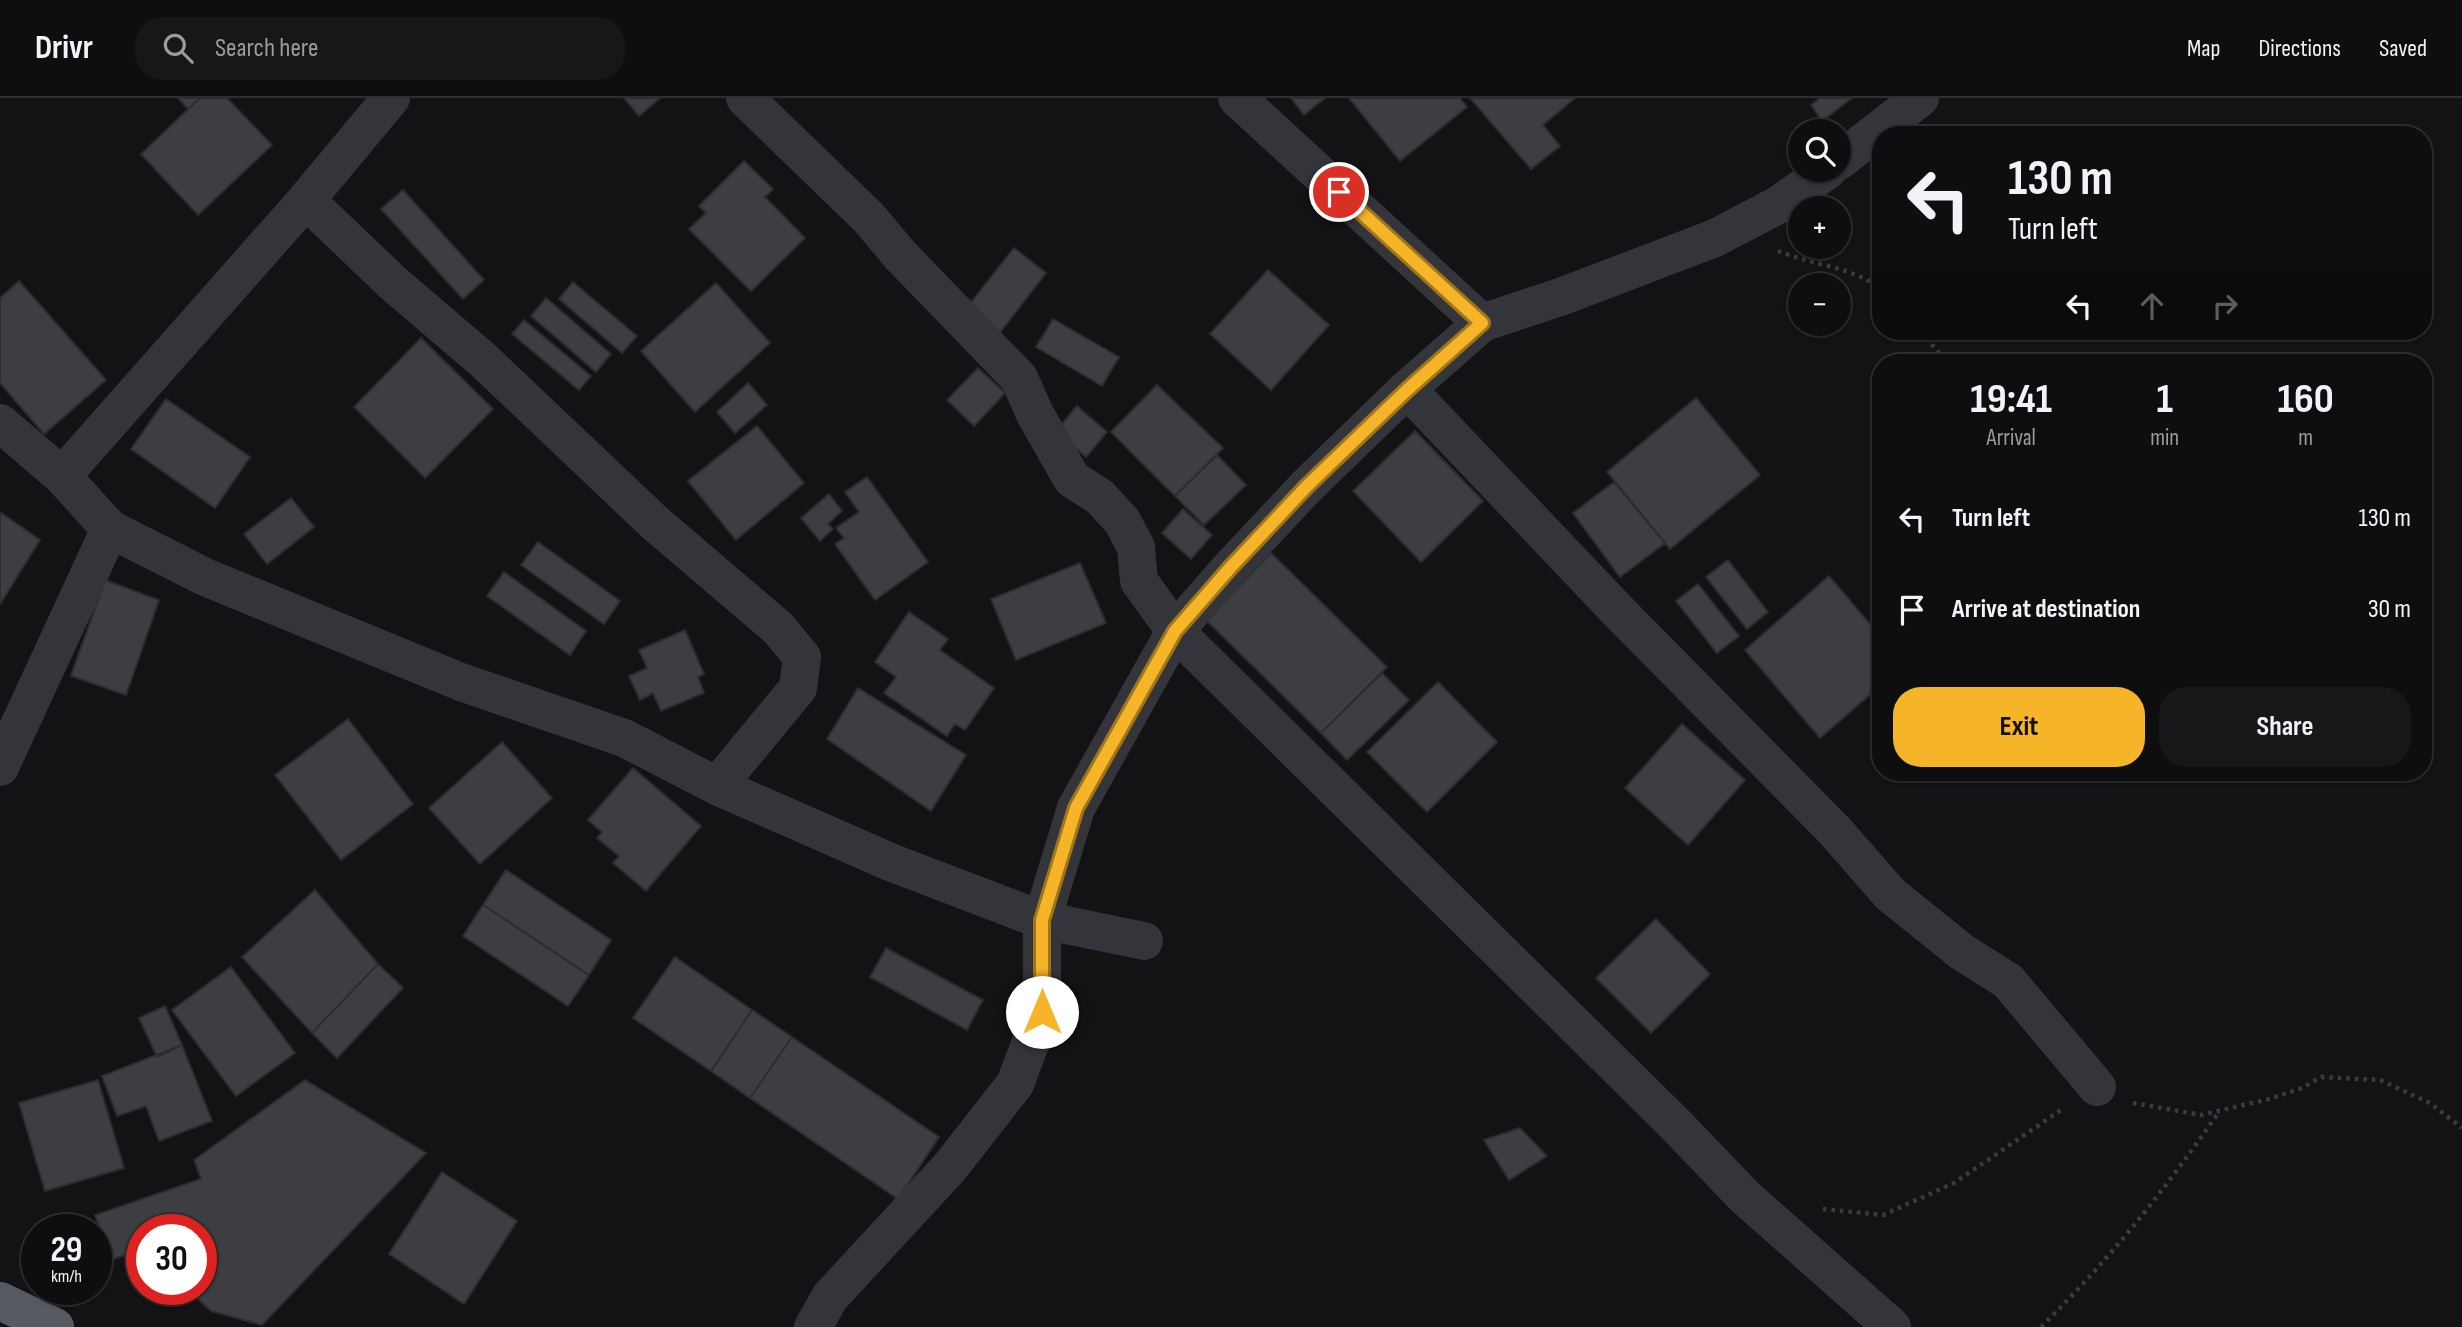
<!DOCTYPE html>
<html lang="en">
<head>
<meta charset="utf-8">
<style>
	:root { --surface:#0e0e10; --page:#171719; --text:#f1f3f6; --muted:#9b9c9f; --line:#2e2e30; --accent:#f6b529 }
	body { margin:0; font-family:"Sofia Sans Condensed",sans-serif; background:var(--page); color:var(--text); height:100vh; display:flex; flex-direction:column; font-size:26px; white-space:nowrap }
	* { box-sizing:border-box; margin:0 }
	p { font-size:23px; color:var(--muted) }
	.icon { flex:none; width:38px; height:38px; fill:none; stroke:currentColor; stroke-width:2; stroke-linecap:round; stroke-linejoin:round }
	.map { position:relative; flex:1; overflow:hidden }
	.drawer { position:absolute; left:1872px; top:256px; width:560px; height:427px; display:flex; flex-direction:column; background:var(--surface); border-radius:28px; box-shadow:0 2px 5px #0004,0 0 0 2px var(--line) }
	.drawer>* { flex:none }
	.guide { position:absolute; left:1872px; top:28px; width:560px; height:214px; border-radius:28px; box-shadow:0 2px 5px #0004,0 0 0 2px var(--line); background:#0e0e10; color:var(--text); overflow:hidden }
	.tools { position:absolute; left:1788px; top:21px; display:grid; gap:14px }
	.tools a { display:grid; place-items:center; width:63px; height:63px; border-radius:50%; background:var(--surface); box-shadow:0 2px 5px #0004,0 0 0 2px var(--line); font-size:35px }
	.speed { position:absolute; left:21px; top:1116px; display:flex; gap:14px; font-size:35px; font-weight:700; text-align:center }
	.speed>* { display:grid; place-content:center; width:91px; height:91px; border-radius:50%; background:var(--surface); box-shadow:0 2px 5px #0004,0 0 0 2px var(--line); line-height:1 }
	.speed small { font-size:18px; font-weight:400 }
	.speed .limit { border:10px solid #d22; background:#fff; color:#111 }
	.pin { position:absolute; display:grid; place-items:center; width:60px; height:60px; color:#fff; margin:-30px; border:4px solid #fff; border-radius:50%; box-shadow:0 2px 7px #0007 }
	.me { position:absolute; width:77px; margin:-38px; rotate:0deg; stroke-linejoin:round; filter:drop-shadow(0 0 5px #0008) }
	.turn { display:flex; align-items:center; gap:24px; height:147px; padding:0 21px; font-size:32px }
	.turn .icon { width:91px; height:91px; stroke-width:2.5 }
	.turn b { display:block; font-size:49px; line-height:60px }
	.lanes { display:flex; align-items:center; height:66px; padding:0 21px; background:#0003; justify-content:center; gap:35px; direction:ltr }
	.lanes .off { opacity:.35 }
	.eta { display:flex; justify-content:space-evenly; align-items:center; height:119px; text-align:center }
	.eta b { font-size:42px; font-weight:700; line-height:49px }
	.cta { display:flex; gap:14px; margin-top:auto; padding:14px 21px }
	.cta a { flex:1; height:80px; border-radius:28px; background:var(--accent); color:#111; font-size:28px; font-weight:700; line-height:80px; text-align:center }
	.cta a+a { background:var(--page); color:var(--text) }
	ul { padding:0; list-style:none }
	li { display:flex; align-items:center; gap:21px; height:91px; padding:0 21px }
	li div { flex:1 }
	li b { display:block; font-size:26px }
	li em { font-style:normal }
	header { display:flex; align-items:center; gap:42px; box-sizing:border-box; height:98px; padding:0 35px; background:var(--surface); border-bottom:2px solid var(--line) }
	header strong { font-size:33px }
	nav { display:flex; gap:38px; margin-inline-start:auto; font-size:24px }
	.search { width:490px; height:63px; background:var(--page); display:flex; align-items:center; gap:18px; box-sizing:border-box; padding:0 24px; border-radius:28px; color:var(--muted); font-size:26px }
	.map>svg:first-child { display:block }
	.building { fill:#3d3e42; stroke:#2d2d31; stroke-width:2 }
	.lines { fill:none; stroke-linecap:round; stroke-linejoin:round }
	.path { stroke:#3a3c41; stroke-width:4.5; stroke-dasharray:3.5 5; stroke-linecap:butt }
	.minor { stroke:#34353a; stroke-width:38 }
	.trunk { stroke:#585a62; stroke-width:38 }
	.route-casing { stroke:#a0761b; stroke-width:18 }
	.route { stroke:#f6b529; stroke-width:12 }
</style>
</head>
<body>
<header>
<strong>Drivr</strong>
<div class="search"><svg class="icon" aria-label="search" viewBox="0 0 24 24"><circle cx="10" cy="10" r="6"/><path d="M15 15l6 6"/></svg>Search here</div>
<nav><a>Map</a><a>Directions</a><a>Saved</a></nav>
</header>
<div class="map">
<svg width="2462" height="1229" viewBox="0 0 2462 1229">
	<rect width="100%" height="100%" fill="#131315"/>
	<!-- building -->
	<path class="building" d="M178 0H200L188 11Z
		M200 0H227L272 47 198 117 141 56Z
		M624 0H660L639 18Z
		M1291 0H1325L1304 17Z
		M1349 0H1460L1467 9 1400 63Z
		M1470 0H1575L1543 27 1560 48 1531 71Z
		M1820 0H1852L1822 23 1811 7Z
		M744 63 773 91 765 99 805 140 751 193 689 131 706 115 699 108Z
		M403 92 484 182 463 201 381 111Z
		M1014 150 1046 175 998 237 965 212Z
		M1268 172 1329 227 1271 292 1210 236Z
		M19 183 106 282 44 336 0 285V200Z
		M573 184 637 238 622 255 559 201Z
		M716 185 770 245 695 314 641 253Z
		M546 200 611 256 596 274 531 218Z
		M1053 221 1119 259 1102 288 1036 249Z
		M524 222 591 278 579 292 512 236Z
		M421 240 493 311 425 380 354 309Z
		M978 270 1005 295 974 328 947 302Z
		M748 285 767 307 735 335 717 314Z
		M1157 287 1223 350 1175 398 1111 334Z
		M1696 300 1760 377 1670 451 1607 374Z
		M166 301 250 359 215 410 131 351Z
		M1077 308 1107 334 1086 359 1056 333Z
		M757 328 804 385 736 442 688 383Z
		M1415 333 1483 403 1421 464 1353 393Z
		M1217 357 1246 387 1204 427 1175 398Z
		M867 379 928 464 875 502 835 446 844 440 836 430 859 414 845 394Z
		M1614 384 1665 445 1620 479 1573 415Z
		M829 396 842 413 828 426 833 431 820 443 801 420Z
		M291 400 314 429 267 466 244 436Z
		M1183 411 1212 437 1191 461 1162 435Z
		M0 414 40 442 0 506Z
		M538 444 620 503 604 526 521 467Z
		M1271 455 1387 569 1321 635 1206 522Z
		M1728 462 1768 514 1747 531 1706 479Z
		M1080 465 1106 525 1016 562 991 501Z
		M504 474 586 533 570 557 487 498Z
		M1829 478 1881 539V587L1820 640 1745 552Z
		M105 482 159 502 126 597 71 578Z
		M1698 486 1739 538 1717 555 1676 503Z
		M909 514 948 541 940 552 994 590 965 632 955 626 947 638 884 595 896 579 875 564Z
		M685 532 704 576 698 579 704 595 661 613 653 595 640 602 629 578 647 570 639 552Z
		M1382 575 1409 602 1347 662 1321 635Z
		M1438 584 1497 644 1427 714 1367 654Z
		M858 590 966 657 931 713 827 641Z
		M348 621 413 706 341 762 275 677Z
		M1682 626 1745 682 1688 747 1625 690Z
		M502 644 552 700 480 766 429 710Z
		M633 670 701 728 646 793 613 765 619 758 597 740 602 734 588 722Z
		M506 772 611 842 589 877 483 807Z
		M315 792 378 866 312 935 242 859Z
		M483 807 589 877 568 908 463 838Z
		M1656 821 1710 876 1651 935 1596 880Z
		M886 850 983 902 967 932 870 879Z
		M675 859 752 912 711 973 633 920Z
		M378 866 403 890 337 960 312 935Z
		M231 869 295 955 236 998 172 912Z
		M165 908 182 947 157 959 139 920Z
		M752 912 792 939 750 1000 711 973Z
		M792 939 939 1039 898 1101 750 1000Z
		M182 947 212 1023 159 1043 146 1008 117 1018 102 978Z
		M98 982 124 1070 45 1093 19 1005Z
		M305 982 426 1055 262 1227 211 1213 188 1192H201V1132H142V1151L111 1162 95 1117 201 1081 194 1062Z
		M1520 1030 1547 1058 1509 1082 1484 1042Z
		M442 1074 517 1123 464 1206 389 1156Z"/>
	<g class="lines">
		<!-- path -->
		<path class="path" d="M1778 153C1806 165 1861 171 1881 192
			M1921 233 1946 264
			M2133 1005 2201 1017 2269 1001 2302 990 2321 979 2380 982 2430 1005 2462 1030
			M1823 1111 1883 1117 1954 1085 2064 1010
			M2041 1229C2111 1160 2163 1094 2219 1014"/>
		<!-- minor -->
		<path class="minor" d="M745 0 869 120 900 157 1019 280 1035 316 1072 381 1100 399 1122 423 1136 449 1139 483 1175 533 1675 1026 1745 1099 1892 1229
			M1237 0 1482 225
			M1839 63 1920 0
			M306 102 393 185 483 262 655 425 778 530 802 559 798 590 717 688
			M1407 291 1617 512 1835 733 1890 796 1962 854 2008 883 2097 989
			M0 325 62 378 110 431 205 479 461 584 624 640 717 688 890 764 1042 822 1144 843
			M62 378 306 102 391 0
			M0 669 110 431
			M813 1229 830 1199 950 1069 1015 986 1042 914V822L1076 710 1175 533 1230 470 1307 388 1407 291 1482 225 1563 198 1715 140 1778 107 1828 72"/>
		<!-- trunk -->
		<path class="trunk" d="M0 1203 55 1229"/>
	</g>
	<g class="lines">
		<defs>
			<path id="route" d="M1042 914V822L1076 710 1175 533 1230 470 1307 388 1407 292 1482 225 1339 94"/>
		</defs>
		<!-- route casing -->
		<use href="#route" class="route-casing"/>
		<!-- route -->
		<use href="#route" class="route"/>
	</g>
</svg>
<div class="tools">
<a><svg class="icon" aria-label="search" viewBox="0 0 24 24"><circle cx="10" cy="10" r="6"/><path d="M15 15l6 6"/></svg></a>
<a>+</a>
<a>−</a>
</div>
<div class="speed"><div>29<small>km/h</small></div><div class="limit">30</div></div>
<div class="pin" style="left:1339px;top:94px;background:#d93025"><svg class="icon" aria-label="arrive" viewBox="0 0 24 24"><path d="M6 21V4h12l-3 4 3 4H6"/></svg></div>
<svg class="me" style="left:1042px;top:914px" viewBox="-20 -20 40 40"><circle r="19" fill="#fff"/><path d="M0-13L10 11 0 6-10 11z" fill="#f6b529"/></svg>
<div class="guide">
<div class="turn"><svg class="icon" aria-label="left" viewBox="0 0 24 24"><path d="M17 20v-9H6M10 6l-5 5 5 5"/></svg><div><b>130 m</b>Turn left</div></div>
<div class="lanes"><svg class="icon" aria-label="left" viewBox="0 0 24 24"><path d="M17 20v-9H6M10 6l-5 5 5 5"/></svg><svg class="icon off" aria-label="ahead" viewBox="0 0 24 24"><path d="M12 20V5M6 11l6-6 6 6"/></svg><svg class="icon off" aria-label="right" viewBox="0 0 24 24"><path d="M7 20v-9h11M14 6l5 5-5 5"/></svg></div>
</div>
<section class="drawer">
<div class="eta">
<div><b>19:41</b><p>Arrival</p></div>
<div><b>1</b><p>min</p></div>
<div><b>160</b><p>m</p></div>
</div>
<ul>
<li><svg class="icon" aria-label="left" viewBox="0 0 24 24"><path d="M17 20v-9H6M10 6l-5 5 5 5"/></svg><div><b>Turn left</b></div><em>130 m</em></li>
<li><svg class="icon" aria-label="arrive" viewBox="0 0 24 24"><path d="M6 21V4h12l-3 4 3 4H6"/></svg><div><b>Arrive at destination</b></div><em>30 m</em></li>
</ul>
<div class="cta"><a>Exit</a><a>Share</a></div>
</section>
</div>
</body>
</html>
